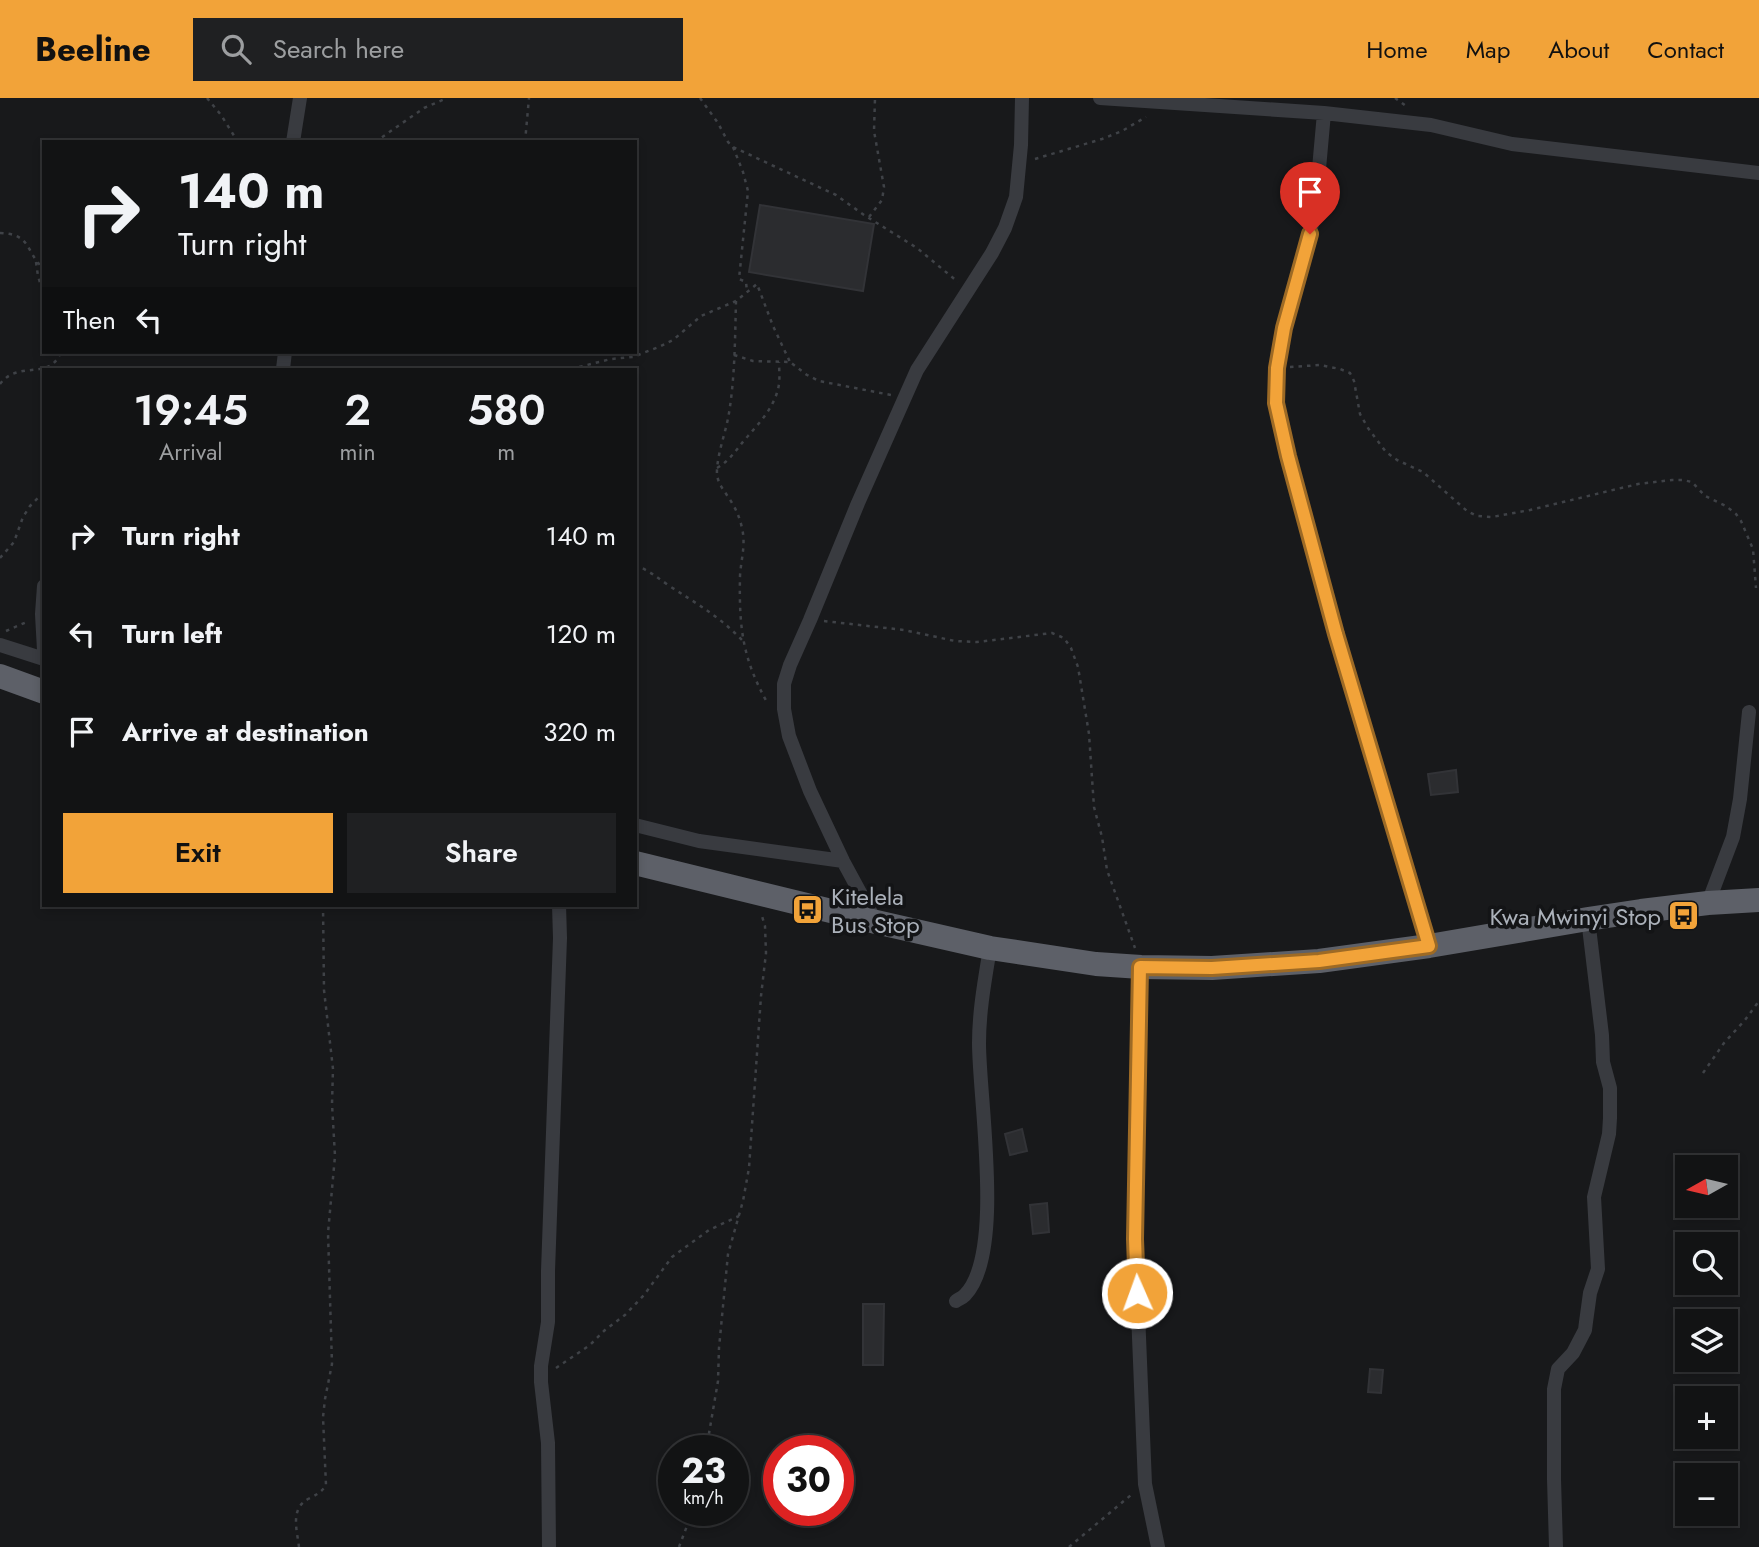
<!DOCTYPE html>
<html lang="en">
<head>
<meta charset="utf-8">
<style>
	:root { --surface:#121314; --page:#1f2022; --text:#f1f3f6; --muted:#9c9ea0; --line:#313234; --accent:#f2a339 }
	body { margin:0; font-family:Jost,sans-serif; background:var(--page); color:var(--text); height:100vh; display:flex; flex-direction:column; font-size:26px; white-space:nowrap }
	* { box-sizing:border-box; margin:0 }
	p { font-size:23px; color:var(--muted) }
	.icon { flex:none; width:38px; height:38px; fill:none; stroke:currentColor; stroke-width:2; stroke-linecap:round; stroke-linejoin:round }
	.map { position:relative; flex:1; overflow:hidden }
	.sheet { position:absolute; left:42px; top:270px; width:595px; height:539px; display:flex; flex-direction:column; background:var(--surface); border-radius:0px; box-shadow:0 4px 10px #0003,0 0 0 2px var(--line) }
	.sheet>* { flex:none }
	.hud { position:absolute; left:42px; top:42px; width:595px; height:214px; border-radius:0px; box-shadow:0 4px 10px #0003,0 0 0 2px var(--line); background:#121314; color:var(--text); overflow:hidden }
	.needle { width:46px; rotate:262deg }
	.buttons { position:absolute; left:1675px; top:1057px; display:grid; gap:14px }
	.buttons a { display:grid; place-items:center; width:63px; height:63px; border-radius:0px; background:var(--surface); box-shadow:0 4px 10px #0003,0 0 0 2px var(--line); font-size:35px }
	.speed { position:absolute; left:658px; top:1337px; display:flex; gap:14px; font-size:35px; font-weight:700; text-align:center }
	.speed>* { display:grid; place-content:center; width:91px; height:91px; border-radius:50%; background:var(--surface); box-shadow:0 4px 10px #0003,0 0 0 2px var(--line); line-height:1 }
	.speed small { font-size:18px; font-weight:400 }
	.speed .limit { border:10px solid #d22; background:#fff; color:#111 }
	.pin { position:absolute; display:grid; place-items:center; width:60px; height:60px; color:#fff; margin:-72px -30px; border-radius:50% 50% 50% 0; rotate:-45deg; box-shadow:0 0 7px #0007 }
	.pin .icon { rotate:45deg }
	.me { position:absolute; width:77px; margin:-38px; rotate:358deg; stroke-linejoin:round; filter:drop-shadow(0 0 5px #0008) }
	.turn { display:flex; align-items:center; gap:24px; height:147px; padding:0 21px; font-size:32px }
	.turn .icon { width:91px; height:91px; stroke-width:2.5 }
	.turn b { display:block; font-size:49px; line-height:60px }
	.then { display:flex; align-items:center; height:66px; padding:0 21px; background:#0003; gap:14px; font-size:26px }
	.eta { display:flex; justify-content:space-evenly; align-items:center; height:119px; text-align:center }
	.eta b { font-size:42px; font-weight:600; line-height:49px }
	.button { display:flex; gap:14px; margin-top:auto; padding:14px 21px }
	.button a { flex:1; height:80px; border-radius:0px; background:var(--accent); color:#111; font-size:28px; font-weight:600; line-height:80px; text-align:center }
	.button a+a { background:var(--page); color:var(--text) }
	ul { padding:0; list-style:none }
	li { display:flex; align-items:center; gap:21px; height:98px; padding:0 21px }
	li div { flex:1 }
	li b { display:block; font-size:26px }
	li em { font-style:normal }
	header { display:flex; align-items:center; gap:42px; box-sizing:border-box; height:98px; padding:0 35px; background:var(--accent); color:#111 }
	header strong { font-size:33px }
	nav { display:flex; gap:38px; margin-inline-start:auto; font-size:24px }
	.search { width:490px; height:63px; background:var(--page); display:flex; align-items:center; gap:18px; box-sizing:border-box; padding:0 24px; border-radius:0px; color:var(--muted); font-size:26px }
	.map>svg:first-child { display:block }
	.building { fill:#2b2c2f; stroke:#323337; stroke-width:2 }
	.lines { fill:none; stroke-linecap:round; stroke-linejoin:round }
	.path { stroke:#3f4247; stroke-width:2.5; stroke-dasharray:3.5 5; stroke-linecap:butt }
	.minor { stroke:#393b40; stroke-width:14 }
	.trunk { stroke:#5d6068; stroke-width:24 }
	.route-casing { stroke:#9d6a25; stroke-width:18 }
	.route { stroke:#f2a339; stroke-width:12 }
	.labels { text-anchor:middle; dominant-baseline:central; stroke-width:7; stroke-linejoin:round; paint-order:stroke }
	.poi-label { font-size:24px; fill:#abb1ba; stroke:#131416; text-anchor:start }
</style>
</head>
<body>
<header>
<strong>Beeline</strong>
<div class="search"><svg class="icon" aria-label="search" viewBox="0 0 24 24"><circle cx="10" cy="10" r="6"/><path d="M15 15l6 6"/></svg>Search here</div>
<nav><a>Home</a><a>Map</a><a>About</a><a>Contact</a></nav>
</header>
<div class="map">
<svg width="1759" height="1449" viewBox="0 0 1759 1449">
	<rect width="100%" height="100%" fill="#18191b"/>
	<!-- building -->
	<path class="building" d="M760 107 874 126 863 193 749 174Z
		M1456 672 1458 694 1431 697 1428 676Z
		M1022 1031 1027 1053 1010 1057 1005 1036Z
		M1047 1105 1049 1134 1033 1136 1030 1107Z
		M863 1206H884L883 1267H863Z
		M1370 1271 1383 1272 1381 1295 1368 1294Z"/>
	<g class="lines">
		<!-- path -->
		<path class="path" d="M207 0 221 17 238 44
			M700 0 718 25 728 44 733 49 836 97 864 117 917 150 958 184
			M1395 0 1406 8
			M375 44 424 10 447 0
			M525 44 529 0
			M733 49 743 74 748 93 739 181 746 184 747 194
			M1035 61 1102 41 1122 33 1146 19
			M869 119 882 102 884 89 874 33 875 0
			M0 135C32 136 25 154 44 171
			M36 164 38 178 44 198
			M736 203C735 240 735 278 729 315 726 334 718 353 717 372 716 386 726 394 732 405 737 413 740 421 742 430 746 447 741 461 740 478 739 529 742 560 768 606
			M734 257 753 263 790 264 807 277 819 283 891 297
			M1290 269 1320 267 1340 271 1350 275 1354 283 1360 316 1368 330 1386 354 1397 362 1423 374 1467 413 1477 418 1492 419 1530 412 1638 386 1672 382H1683L1692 384 1705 398 1726 408 1736 416 1741 423 1753 451 1756 490
			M571 271 611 261 633 259 661 248 673 242 701 218 736 203 757 186 773 228 790 264
			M0 286C19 261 49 284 61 254
			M717 370C731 362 737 350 748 338 761 323 776 307 779 286 780 279 779 271 779 264
			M0 460 14 444 23 419 30 408 44 394
			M635 467C648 472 657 479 668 487 697 506 719 518 743 543
			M824 523 904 532 955 543 977 544 1052 535 1064 540 1071 550 1078 569 1089 636 1094 709 1102 739 1107 772 1135 850
			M6 533 29 523
			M1703 975 1724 945 1745 922 1759 903
			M556 1270 590 1247 605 1232 625 1217 644 1197 672 1159 709 1132 739 1118
			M706 1353 718 1283 719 1250 728 1156 743 1103 749 1070 761 898 766 855 765 828 761 815
			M299 1449C297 1432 290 1411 308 1401 316 1397 322 1394 326 1387L323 1319 325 1301 332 1266 328 1135 335 1058 332 1006 333 971 324 892 323 807
			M679 1449 693 1412
			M1069 1449 1131 1397"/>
		<!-- minor -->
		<path class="minor" d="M1100 0 1324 15 1431 27 1512 46 1759 75
			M1324 15 1316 104 1310 136 1284 230 1277 270 1276 305 1288 358 1336 536 1429 848
			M293 44 300 0
			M283 271 285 254
			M44 488 42 516 44 552
			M0 547 44 561
			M635 727 699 743 843 763
			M1708 805 1733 739 1740 701 1749 614
			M876 824 843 763 810 693 789 638 784 611V586L790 567 810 522 858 405 917 272 992 155 1005 130 1016 99 1021 47 1022 0
			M1141 869 1135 1141 1145 1386 1158 1449
			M956 1203C959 1201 962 1200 965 1197 1005 1156 979 1002 979 945 979 913 985 881 990 850
			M549 1449 548 1345 541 1284V1268L548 1224V1173L560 840 559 807
			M1556 1449 1554 1381V1291L1558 1271 1573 1255 1585 1232 1586 1224 1590 1195 1598 1171 1594 1099 1609 1036 1610 1020V990L1603 964 1602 937 1588 821"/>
		<!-- trunk -->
		<path class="trunk" d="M0 578 44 594
			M635 765 876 824 990 850 1096 866 1141 869 1212 870 1319 863 1429 848 1588 821 1641 813 1708 805 1759 802"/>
	</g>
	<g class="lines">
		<defs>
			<path id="route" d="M1137 1195 1135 1141 1140 869 1212 870 1319 863 1429 848 1336 536 1288 358 1276 305 1277 270 1284 230 1310 136"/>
		</defs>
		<!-- route casing -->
		<use href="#route" class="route-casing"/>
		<!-- route -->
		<use href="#route" class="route"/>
	</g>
	<!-- icons -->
	<defs>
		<symbol id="bus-square" viewBox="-11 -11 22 22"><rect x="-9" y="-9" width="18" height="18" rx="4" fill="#f2a339" stroke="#131416"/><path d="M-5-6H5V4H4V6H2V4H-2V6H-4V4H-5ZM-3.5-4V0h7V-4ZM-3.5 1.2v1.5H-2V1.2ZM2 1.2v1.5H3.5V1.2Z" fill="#111"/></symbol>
	</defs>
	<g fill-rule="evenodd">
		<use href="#bus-square" x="790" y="794" width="35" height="35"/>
		<use href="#bus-square" x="1666" y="800" width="35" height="35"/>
	</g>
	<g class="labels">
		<!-- poi labels -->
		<g class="poi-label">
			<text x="831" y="798">Kitelela<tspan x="831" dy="28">Bus Stop</tspan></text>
			<text x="1661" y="818" text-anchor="end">Kwa Mwinyi Stop</text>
		</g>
	</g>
</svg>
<div class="buttons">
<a><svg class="needle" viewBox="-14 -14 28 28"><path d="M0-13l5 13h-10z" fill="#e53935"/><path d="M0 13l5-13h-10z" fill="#9c9ea0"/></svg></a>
<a><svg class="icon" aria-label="search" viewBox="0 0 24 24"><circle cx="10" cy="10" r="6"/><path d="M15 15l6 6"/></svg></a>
<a><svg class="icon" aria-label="layers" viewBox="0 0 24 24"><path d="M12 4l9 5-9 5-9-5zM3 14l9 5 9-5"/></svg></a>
<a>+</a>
<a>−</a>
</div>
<div class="speed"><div>23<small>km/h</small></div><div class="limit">30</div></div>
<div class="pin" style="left:1310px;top:136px;background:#d93025"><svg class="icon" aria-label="arrive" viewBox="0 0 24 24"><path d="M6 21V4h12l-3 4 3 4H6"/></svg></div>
<svg class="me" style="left:1137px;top:1195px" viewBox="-20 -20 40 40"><circle r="17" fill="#f2a339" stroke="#fff" stroke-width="3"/><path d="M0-11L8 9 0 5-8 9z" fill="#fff"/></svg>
<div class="hud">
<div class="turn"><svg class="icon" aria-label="right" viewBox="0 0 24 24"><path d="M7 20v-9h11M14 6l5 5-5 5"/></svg><div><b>140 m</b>Turn right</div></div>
<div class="then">Then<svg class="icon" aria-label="left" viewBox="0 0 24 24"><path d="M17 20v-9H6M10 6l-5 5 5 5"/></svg></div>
</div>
<section class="sheet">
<div class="eta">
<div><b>19:45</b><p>Arrival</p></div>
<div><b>2</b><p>min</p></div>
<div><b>580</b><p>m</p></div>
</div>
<ul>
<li><svg class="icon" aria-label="right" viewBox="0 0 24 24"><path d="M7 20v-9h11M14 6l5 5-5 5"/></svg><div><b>Turn right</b></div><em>140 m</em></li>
<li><svg class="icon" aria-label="left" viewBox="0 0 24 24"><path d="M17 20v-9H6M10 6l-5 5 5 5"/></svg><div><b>Turn left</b></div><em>120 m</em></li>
<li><svg class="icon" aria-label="arrive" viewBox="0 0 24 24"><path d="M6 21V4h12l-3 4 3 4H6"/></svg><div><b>Arrive at destination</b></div><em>320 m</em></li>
</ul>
<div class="button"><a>Exit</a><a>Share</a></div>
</section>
</div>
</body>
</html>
